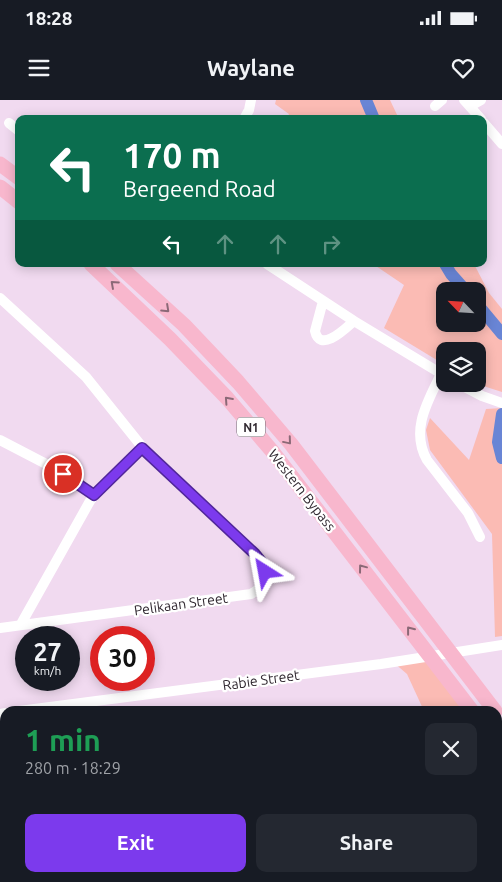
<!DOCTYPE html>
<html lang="en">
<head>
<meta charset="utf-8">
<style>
	:root { --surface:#171b24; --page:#242831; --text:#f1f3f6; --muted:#9ea1a6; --accent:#7c3aed }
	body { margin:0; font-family:Ubuntu,sans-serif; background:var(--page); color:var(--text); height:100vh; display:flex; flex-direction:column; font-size:19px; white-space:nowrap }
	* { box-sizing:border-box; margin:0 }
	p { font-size:16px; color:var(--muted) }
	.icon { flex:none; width:28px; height:28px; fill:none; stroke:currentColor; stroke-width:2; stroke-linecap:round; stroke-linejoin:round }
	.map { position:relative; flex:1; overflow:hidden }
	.panel { position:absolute; left:0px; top:606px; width:502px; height:176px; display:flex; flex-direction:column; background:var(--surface); border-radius:15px 15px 0 0; box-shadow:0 2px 12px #0003 }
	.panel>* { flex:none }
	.top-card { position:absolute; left:15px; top:15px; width:472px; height:152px; border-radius:10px; box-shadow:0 2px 12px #0003; background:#0b6e4f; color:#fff; overflow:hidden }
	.needle { width:32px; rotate:295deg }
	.buttons { position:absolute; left:436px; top:182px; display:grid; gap:10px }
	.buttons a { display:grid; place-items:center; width:50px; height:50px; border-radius:10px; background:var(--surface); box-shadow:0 2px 12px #0003; font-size:25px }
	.speed { position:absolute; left:15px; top:526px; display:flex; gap:10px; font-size:25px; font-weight:700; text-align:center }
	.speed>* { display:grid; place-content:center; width:65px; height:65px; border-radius:50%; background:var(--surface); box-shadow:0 2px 12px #0003; line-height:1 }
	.speed small { font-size:12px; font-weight:400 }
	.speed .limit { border:8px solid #d22; background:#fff; color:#111 }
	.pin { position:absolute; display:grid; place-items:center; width:42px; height:42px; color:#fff; margin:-21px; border:2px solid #fff; border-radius:50%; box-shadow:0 1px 5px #0007 }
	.me { position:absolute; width:55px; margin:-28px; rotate:326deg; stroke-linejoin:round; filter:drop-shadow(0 0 4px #0008) }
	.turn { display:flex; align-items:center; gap:18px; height:105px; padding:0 25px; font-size:22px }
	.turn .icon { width:65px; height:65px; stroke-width:2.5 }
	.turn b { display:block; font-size:35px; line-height:42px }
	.lanes { display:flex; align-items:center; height:48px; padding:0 25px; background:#0003; justify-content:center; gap:25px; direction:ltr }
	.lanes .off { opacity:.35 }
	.round { display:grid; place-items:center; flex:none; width:52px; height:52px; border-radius:10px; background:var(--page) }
	.summary { display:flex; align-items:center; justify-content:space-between; height:85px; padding:0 25px }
	h1 { font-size:30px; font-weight:600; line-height:38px; color:#1e9e55 }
	.button { display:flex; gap:10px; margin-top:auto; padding:10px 25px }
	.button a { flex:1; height:58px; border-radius:10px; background:var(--accent); color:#fff; font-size:20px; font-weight:600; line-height:58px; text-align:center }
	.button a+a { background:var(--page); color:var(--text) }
	.status { display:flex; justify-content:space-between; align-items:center; height:35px; padding:0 25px; background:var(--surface); direction:ltr }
	.status svg { height:14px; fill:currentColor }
	header { display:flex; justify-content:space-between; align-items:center; height:65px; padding:0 25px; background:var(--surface); font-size:22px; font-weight:600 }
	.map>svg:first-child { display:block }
	.green { fill:#fbbbb4; fill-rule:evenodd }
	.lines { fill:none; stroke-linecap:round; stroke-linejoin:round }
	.stream { stroke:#6985d5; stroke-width:2 }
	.river { stroke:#6985d5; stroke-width:12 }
	.minor { stroke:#fff; stroke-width:10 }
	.highway { stroke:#f8b7cd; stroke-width:15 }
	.oneway { stroke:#8b6977 }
	.route-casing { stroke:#51269a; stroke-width:12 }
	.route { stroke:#7c3aed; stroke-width:9 }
	.labels { text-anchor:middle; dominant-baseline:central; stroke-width:4.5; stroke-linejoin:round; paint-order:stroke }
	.shield { fill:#fff; stroke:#6f696f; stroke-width:1 }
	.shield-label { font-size:12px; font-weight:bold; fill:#312931 }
	.street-label { font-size:14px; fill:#312931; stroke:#fff }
</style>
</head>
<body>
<div class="status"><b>18:28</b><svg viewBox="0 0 49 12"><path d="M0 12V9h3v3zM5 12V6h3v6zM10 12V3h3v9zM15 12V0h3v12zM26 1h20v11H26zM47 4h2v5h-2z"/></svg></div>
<header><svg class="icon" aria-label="menu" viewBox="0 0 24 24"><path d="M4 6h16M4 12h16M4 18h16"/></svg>Waylane<svg class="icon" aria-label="heart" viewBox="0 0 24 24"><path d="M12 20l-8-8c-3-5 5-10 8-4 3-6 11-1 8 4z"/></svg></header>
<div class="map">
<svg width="502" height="782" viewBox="0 0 502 782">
	<rect width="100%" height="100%" fill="#f1daf0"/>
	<!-- green -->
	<path class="green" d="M276 0H390L399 19H287L289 14 275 4Z
		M373 164H474L489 193 502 209V292L477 284 478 251H445V265L384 228 404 185ZM445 191H478V224H445Z
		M502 308V536L495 537 492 434 430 350 426 330 430 318 469 360 486 309Z
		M423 555 464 611H424L407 574 393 562Z
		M498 657 502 663V782H478L476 778H498Z"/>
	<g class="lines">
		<!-- stream -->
		<path class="stream" d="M498 709 502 717"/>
		<!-- river -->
		<path class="river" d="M366 0 374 19
			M445 164 451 174 466 191
			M478 205 502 234
			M502 314 498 342 502 358"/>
		<!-- minor -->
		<path class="minor" d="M464 0 481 19
			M435 6 442 0
			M470 6 481 0
			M244 19 249 10 251 0
			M9 23 19 31
			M484 23 502 44
			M267 164 354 221 445 276
			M0 198 86 277 143 348 255 454C268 468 270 484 251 494L0 528
			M323 201 315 231C320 254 346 228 354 221
			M441 274C428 301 410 330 427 360L468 413 480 437
			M459 284 482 296 502 303
			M0 340 50 366 94 395
			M21 524 90 401 101 387 143 348
			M19 611 381 564 502 545
			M0 614 5 613
			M0 690 5 689
			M96 778 105 782
			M406 778 407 782
			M0 782 6 778"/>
		<!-- highway -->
		<path class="highway" d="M0 64 19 78
			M0 87 19 102
			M91 164 170 239 227 298 272 351 472 611
			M117 164 184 225 238 282 291 344 495 611
			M498 645 502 651"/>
	</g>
	<!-- one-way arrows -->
	<defs><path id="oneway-chevron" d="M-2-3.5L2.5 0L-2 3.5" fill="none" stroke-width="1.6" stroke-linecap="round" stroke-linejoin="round" transform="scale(1.25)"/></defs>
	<g class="oneway">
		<use href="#oneway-chevron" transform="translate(114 184) rotate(-138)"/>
		<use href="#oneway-chevron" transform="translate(166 209) rotate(43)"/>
		<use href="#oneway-chevron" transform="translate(228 300) rotate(-132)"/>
		<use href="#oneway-chevron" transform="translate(288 341) rotate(50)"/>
		<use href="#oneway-chevron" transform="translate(362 468) rotate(-127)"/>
		<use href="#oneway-chevron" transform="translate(410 530) rotate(-128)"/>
	</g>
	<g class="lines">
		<defs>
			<path id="route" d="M63 374 94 395 142 348 255 454 264 465 265 472"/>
		</defs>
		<!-- route casing -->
		<use href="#route" class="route-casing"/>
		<!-- route -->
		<use href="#route" class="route"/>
	</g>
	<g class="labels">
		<!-- shield labels -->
		<rect class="shield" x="237" y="317.5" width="28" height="19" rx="4"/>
		<g class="shield-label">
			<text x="251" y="327">N1</text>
		</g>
		<!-- street labels -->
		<g class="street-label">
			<text transform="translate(302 390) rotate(52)">Western Bypass</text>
			<text transform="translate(181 504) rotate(-8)">Pelikaan Street</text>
			<text transform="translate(261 580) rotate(-8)">Rabie Street</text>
		</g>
	</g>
</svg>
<div class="buttons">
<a><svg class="needle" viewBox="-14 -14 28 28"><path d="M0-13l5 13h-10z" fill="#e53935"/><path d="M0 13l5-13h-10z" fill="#9ea1a6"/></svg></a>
<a><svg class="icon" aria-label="layers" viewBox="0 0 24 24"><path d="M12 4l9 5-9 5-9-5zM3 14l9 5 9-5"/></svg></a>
</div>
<div class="speed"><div>27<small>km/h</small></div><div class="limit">30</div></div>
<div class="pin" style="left:63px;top:374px;background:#d93025"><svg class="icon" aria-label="arrive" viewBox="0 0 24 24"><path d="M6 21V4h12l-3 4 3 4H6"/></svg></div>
<svg class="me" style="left:265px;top:472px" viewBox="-20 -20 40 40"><path d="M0-17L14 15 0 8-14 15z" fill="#7c3aed" stroke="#fff" stroke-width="4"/></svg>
<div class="top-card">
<div class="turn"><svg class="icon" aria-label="left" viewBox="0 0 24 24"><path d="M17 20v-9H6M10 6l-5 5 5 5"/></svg><div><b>170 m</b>Bergeend Road</div></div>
<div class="lanes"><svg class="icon" aria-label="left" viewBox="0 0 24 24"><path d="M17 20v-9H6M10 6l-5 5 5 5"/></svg><svg class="icon off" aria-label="ahead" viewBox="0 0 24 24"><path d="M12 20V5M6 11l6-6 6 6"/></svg><svg class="icon off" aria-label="ahead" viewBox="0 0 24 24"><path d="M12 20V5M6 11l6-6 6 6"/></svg><svg class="icon off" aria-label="right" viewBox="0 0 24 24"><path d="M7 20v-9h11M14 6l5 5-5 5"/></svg></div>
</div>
<section class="panel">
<div class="summary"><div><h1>1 min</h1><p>280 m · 18:29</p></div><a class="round"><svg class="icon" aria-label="close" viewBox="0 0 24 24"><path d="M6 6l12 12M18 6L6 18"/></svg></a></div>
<div class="button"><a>Exit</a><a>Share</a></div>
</section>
</div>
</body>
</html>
